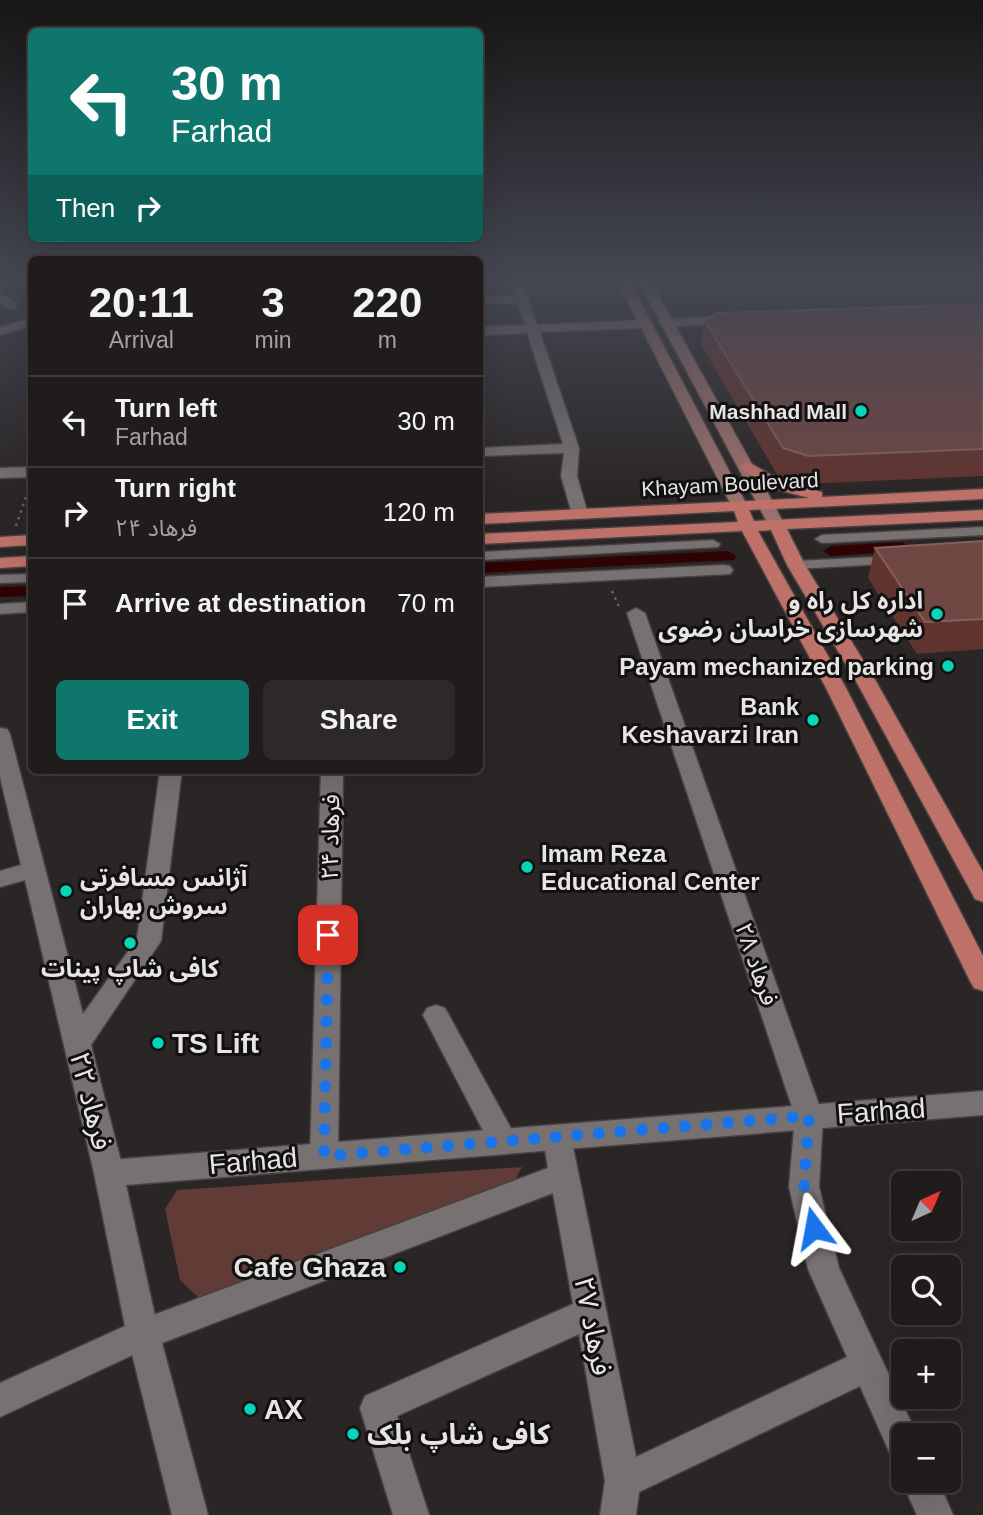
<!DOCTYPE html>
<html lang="en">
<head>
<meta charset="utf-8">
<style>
	:root { --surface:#201c1c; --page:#2d2929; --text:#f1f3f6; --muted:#a2a1a3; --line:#3d3a3b; --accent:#0f766e }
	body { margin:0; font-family:Helvetica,"Noto Sans Arabic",sans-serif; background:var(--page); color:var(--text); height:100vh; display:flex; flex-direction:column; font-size:26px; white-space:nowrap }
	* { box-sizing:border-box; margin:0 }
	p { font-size:23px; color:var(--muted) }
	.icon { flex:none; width:38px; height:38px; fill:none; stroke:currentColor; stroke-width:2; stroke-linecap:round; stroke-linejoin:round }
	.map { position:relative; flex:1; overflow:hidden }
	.side { position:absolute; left:28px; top:256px; width:455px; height:518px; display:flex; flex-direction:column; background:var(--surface); border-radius:10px; box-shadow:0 7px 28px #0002,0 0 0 2px var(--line) }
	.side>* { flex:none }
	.guide { position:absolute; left:28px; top:28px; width:455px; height:214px; border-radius:10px; box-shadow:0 7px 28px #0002,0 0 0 2px var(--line); background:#0f766e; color:#fff; overflow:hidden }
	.needle { width:46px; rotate:44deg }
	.tools { position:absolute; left:891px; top:1171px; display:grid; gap:14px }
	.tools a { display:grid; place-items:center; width:70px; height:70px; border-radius:10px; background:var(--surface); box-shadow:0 7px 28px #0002,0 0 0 2px var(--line); font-size:35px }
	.pin { position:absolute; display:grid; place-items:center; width:60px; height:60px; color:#fff; margin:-30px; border-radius:14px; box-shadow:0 4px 10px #0006 }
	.me { position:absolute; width:77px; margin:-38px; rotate:347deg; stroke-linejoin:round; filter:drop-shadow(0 0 5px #0008) }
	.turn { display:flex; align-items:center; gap:24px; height:147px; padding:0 28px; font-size:32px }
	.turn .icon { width:91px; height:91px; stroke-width:2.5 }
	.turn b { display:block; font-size:49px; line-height:60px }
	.then { display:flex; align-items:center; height:66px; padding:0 28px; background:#0003; gap:14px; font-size:26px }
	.eta { display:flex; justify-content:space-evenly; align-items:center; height:119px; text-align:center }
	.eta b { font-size:42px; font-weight:600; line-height:49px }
	.primary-button { display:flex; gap:14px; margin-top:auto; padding:14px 28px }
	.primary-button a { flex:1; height:80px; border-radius:10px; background:var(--accent); color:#fff; font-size:28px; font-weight:600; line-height:80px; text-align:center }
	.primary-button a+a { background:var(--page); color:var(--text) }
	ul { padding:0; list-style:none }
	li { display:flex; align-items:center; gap:21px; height:91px; padding:0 28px; border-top:2px solid var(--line) }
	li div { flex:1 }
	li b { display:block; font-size:26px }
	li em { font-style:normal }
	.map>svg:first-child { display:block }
	.green { fill:#613c37 }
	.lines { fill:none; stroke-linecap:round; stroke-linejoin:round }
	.canal { fill:#2f0303; fill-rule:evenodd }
	.pedestrian-casing { stroke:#464242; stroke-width:3 }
	.minor-casing { stroke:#464242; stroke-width:3 }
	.tertiary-casing { stroke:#464242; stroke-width:3 }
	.secondary-casing { stroke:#464242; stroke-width:3 }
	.primary-casing { stroke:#464242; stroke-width:3 }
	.path { stroke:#686363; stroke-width:2.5; stroke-dasharray:2.5 4.5; stroke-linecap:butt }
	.pedestrian { fill:#777171; fill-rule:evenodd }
	.minor { fill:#777171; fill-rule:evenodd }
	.tertiary { fill:#777171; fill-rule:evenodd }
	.secondary { fill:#9b716d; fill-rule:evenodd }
	.primary { fill:#be7169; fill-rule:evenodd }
	.wall { fill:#623430 }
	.building { fill:#704743; stroke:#83605c; stroke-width:2 }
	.route { stroke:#1a73e8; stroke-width:12; stroke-dasharray:0 21.6 }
	.poi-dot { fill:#00d5b7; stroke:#121010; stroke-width:2.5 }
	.labels { text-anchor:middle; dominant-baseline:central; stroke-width:6; stroke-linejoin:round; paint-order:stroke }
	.far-poi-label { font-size:21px; font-weight:bold; fill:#e7e4e4; stroke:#121010; text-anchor:end }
	.far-street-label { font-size:21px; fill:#e7e4e4; stroke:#121010 }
	.poi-label { font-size:24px; font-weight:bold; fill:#e7e4e4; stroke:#121010; text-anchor:end }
	.street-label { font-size:24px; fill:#e7e4e4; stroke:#121010 }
	.near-poi-label { font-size:28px; font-weight:bold; fill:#e7e4e4; stroke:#121010; text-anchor:start }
	.near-street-label { font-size:28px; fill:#e7e4e4; stroke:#121010 }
</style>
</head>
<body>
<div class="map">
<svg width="983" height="1515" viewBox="0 0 983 1515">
	<rect width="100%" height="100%" fill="#2b2626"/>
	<!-- green -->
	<path class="green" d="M522 1167 511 1188 201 1300 180 1280 165 1209 177 1190Z"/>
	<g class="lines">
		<!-- canal -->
		<path class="canal" d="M902 542 910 547 908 551 831 556 823 551 831 546Z
			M728 551 736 556 734 560 480 573V563Z
			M32 586V596L0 597V587Z"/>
		<defs>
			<path id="pedestrian" d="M983 527V535L822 543 815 539 822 535Z
				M713 540 720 544 718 547 480 560V552Z
				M896 556 901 557V563L796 569 789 565 796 561Z
				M32 574V582L0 583V575Z"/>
			<path id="minor" d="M510 280H522L537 325 643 320 649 324 643 328 540 332 579 448 577 476 588 514 586 517 580 519 572 514 561 476 564 453 480 456V448L563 444 527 333 480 335V327L525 325 518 303H480V296H515Z
				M0 294 16 303V309H8L0 303Z
				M32 318V326L0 335V327Z
				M32 467V477L0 478V468Z
				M724 565 730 566 733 570 730 574 480 587V577Z
				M32 602V612L0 614V604Z
				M636 608 645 613 823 1116 819 1187 839 1268 917 1435H903V1461L891 1456 860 1386 639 1492 636 1515H600L605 1481 579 1334 397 1416 429 1515H393L360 1408 365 1396 573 1304 553 1193 162 1343 208 1515H172L127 1334 132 1323 548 1168 543 1137 547 1128 557 1125 567 1128 571 1137 636 1457 847 1357 808 1269 789 1187 795 1116 627 613Z
				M0 728 7 729 10 734 83 1014 137 939 160 770H182L161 941 91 1045 124 1173 119 1182 109 1186 99 1182 94 1173 25 880 0 887V871L21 865 0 777Z
				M321 770H343L338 1156 334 1165 324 1169 314 1165 310 1156Z
				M436 1005 445 1008 513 1132 517 1141 513 1150 503 1154 493 1150 423 1015 427 1008Z
				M903 1476V1480H938L953 1515H917L901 1480Z"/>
			<path id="tertiary" d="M733 316 739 320 737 323 665 327 659 323 665 319Z
				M983 1091V1115L126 1185 159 1334 154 1345 0 1417V1383L125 1326 94 1173 99 1164 109 1160Z"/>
			<path id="secondary" d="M617 280H629L747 505 745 508 739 510 731 505Z
				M638 280H650L768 493 784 524 782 527 776 529 768 524Z"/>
			<path id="primary" d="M747 461 783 482 822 492V497L983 489V499L749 510 754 521 983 510V520L787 529 805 565 877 683 983 872V902L975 899 857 683 787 565 771 530 758 531 846 688 983 956V991L974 988 970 981 826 688 742 531 480 544V534L738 522 734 511 480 524V514L809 498 771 488 742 469 739 466Z
				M32 535V545L0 547V537Z
				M32 556V566L0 568V558Z"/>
		</defs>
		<!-- pedestrian casing -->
		<use href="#pedestrian" class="pedestrian-casing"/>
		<!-- minor casing -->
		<use href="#minor" class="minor-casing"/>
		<!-- tertiary casing -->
		<use href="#tertiary" class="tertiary-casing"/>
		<!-- secondary casing -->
		<use href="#secondary" class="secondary-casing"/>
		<!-- primary casing -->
		<use href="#primary" class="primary-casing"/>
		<!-- path -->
		<path class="path" d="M16 526 30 485
			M612 591 620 609"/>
		<!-- pedestrian -->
		<use href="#pedestrian" class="pedestrian"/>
		<!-- minor -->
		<use href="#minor" class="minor"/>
		<!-- tertiary -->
		<use href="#tertiary" class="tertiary"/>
		<!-- secondary -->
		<use href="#secondary" class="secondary"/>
		<!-- primary -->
		<use href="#primary" class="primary"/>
	</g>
	<!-- wall -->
	<path class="wall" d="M974 280H983V283H974Z
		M983 304V476L803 484 778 476 701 345 704 320Z
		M983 541V649L917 654 868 578 875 548Z
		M32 641V661L27 645Z"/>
	<!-- building -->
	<path class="building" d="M983 304V449L808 456 783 448 704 320 717 313Z
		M983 541V619L925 622 875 548Z"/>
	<!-- sky -->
	<linearGradient id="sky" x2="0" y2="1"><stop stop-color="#181515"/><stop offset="0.57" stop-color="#444752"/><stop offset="1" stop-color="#444752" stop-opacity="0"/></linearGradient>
	<rect width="983" height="492" fill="url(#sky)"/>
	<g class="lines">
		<!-- route -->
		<path class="route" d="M328 935 324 1156 809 1116 804 1187 814 1228"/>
	</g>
	<!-- markers -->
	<g class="poi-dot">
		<circle cx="861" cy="411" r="7"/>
		<circle cx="937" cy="614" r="7"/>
		<circle cx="948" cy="666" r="7"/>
		<circle cx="813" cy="720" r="7"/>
		<circle cx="527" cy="867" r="7"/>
		<circle cx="66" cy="891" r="7"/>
		<circle cx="130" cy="943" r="7"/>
		<circle cx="158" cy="1043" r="7"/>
		<circle cx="400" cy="1267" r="7"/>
		<circle cx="250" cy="1409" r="7"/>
		<circle cx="353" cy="1434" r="7"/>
	</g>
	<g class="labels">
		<!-- far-poi labels -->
		<g class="far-poi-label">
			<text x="847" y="411">Mashhad Mall</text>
		</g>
		<!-- far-street labels -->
		<g class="far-street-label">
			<text transform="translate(730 484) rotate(-3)">Khayam Boulevard</text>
		</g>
		<!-- poi labels -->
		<g class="poi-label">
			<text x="923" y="600">اداره کل راه و<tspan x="923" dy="28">شهرسازی خراسان رضوی</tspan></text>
			<text x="934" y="666">Payam mechanized parking</text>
			<text x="799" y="706">Bank<tspan x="799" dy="28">Keshavarzi Iran</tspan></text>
			<text x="541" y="853" text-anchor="start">Imam Reza<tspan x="541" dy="28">Educational Center</tspan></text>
			<text x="80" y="877" text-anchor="start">آژانس مسافرتی<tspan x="80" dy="28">سروش بهاران</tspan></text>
			<text x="130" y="968" text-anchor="middle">کافی شاپ پینات</text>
		</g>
		<!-- street labels -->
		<g class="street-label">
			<text transform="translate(330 837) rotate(-89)">فرهاد ۲۴</text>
			<text transform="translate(757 964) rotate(71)">فرهاد ۲۸</text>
		</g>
		<!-- near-poi labels -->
		<g class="near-poi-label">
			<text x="172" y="1043">TS Lift</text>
			<text x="386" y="1267" text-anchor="end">Cafe Ghaza</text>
			<text x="264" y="1409">AX</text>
			<text x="367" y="1434">کافی شاپ بلک</text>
		</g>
		<!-- near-street labels -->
		<g class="near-street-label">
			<text transform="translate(91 1101) rotate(76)">فرهاد ۲۲</text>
			<text transform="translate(881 1111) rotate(-4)">Farhad</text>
			<text transform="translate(253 1161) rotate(-5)">Farhad</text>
			<text transform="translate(593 1326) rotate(79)">فرهاد ۲۷</text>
		</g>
	</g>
</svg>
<div class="tools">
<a><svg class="needle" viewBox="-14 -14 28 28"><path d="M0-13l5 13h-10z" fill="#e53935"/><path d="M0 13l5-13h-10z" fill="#a2a1a3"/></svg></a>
<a><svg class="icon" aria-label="search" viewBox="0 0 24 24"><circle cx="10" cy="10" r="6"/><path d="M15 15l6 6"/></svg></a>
<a>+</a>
<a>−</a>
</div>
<div class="pin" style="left:328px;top:935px;background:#d93025"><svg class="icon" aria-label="arrive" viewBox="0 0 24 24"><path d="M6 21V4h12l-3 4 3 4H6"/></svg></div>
<svg class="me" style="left:814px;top:1228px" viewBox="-20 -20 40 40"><path d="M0-17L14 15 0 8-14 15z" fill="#1a73e8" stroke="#fff" stroke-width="4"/></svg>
<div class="guide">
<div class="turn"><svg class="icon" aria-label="left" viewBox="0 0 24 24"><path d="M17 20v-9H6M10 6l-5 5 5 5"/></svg><div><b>30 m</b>Farhad</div></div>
<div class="then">Then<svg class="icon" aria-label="right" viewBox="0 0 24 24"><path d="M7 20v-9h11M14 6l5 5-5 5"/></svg></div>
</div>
<section class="side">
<div class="eta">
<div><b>20:11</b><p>Arrival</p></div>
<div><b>3</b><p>min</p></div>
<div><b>220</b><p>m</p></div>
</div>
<ul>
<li><svg class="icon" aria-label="left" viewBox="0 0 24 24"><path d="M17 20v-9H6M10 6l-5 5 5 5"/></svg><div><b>Turn left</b><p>Farhad</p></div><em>30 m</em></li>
<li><svg class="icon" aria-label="right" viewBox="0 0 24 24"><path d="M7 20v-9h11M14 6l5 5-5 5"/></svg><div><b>Turn right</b><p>فرهاد ۲۴</p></div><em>120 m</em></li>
<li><svg class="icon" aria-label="arrive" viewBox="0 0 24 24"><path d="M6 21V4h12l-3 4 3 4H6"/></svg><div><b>Arrive at destination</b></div><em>70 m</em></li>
</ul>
<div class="primary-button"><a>Exit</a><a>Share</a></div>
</section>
</div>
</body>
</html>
